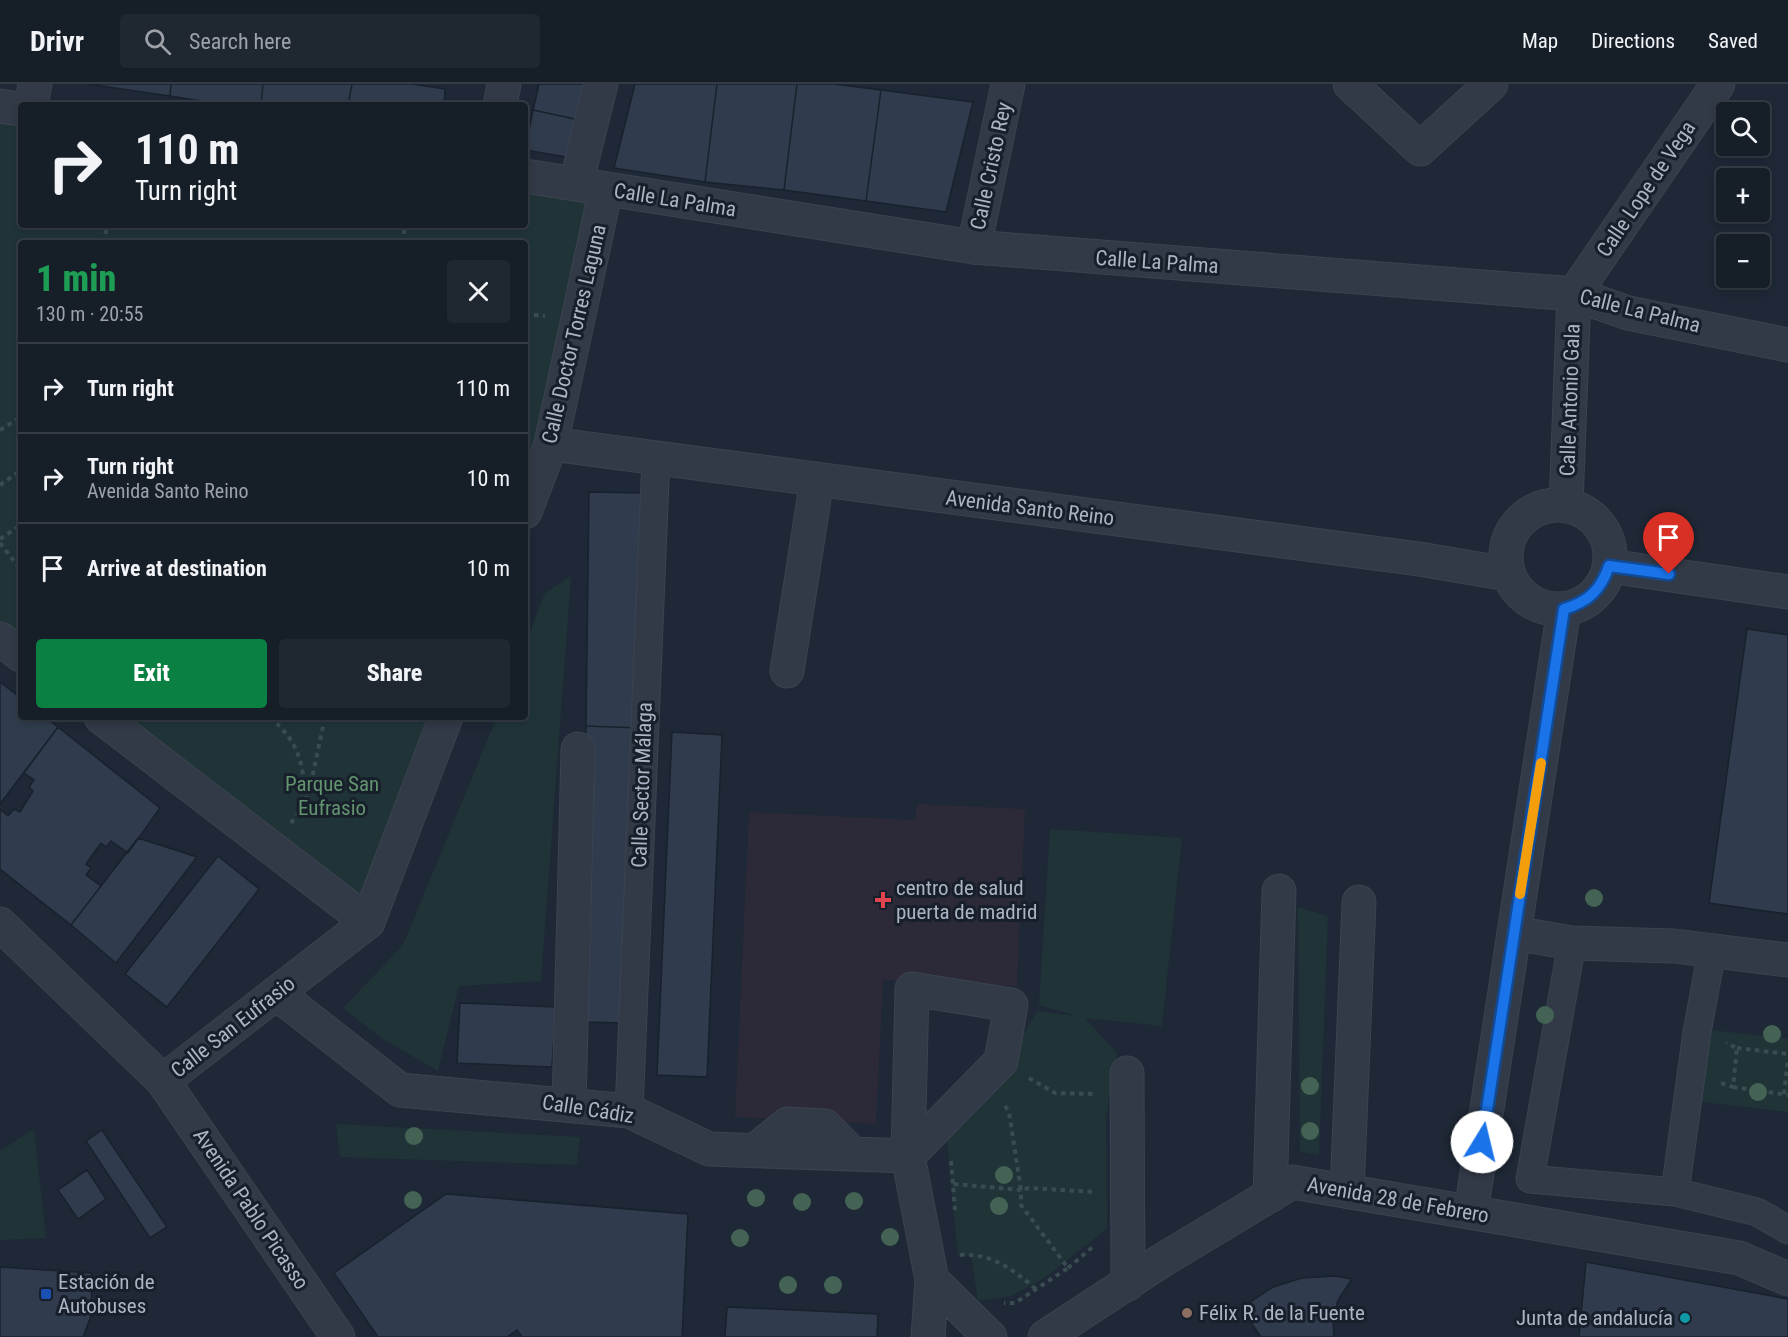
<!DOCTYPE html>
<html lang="en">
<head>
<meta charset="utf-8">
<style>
	:root { --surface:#161e28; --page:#1f2730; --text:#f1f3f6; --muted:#9ea2a8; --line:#353c45; --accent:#0b8043 }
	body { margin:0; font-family:"Roboto Condensed",sans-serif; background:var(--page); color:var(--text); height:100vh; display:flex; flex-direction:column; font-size:22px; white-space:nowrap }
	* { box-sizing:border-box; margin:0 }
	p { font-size:20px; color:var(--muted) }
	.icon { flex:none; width:33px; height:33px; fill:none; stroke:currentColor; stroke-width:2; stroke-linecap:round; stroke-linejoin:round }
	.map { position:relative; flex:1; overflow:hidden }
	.sheet { position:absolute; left:18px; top:156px; width:510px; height:480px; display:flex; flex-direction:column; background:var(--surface); border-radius:6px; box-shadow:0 3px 9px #0003,0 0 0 2px var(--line) }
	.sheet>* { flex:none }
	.guide { position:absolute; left:18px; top:18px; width:510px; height:126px; border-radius:6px; box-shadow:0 3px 9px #0003,0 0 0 2px var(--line); background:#161e28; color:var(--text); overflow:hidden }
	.tools { position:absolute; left:1716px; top:18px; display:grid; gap:12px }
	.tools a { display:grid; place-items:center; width:54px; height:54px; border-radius:6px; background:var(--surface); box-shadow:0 3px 9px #0003,0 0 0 2px var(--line); font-size:30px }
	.pin { position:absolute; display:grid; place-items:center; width:51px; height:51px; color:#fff; margin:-62px -26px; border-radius:50% 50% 50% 0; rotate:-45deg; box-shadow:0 0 6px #0007 }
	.pin .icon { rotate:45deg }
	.me { position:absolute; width:66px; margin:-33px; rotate:9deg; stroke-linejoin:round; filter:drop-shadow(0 0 4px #0008) }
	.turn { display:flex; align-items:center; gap:21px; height:126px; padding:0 18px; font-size:27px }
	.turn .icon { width:78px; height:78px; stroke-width:2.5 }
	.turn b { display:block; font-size:42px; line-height:51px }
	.round { display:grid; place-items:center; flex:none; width:63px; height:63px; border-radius:6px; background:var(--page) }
	.head { display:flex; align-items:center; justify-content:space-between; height:102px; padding:0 18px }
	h1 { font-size:36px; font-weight:800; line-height:45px; color:#1e9e55 }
	.cta { display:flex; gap:12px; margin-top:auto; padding:12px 18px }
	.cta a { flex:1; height:69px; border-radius:6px; background:var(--accent); color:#fff; font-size:24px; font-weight:800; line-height:69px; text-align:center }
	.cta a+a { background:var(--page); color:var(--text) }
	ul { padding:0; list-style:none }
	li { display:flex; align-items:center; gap:18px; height:90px; padding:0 18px; border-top:2px solid var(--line) }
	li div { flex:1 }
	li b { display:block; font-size:22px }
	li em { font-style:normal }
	header { display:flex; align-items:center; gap:36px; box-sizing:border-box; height:84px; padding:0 30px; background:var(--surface); border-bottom:2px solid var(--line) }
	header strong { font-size:28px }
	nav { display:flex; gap:33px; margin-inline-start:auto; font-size:21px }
	.search { width:420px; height:54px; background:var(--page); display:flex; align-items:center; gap:15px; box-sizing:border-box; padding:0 21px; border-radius:6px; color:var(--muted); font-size:22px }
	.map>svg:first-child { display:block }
	.medical { fill:#2c2a38 }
	.green { fill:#203437 }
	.building { fill:#303c4d; stroke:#19212d; stroke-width:1.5 }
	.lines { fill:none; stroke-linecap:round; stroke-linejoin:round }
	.pedestrian-casing { stroke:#3b4350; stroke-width:29 }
	.minor-casing { stroke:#3b4350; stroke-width:35 }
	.tertiary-casing { stroke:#3b4350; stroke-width:35 }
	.path { stroke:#394d50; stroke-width:4; stroke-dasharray:4.5 4.5; stroke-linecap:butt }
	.pedestrian { stroke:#323a47; stroke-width:27 }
	.minor { stroke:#323a47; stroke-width:33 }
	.tertiary { stroke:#323a47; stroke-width:33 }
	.tree { fill:#446355 }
	.route-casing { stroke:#114b97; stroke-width:15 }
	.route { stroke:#1a73e8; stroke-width:10 }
	.slow { stroke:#f59e0b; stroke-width:10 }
	.health-dot { fill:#e0444e; stroke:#171f2b; stroke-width:2 }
	.transit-dot { fill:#1a4fb4; stroke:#171f2b; stroke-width:2 }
	.education-dot { fill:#8d6e63; stroke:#171f2b; stroke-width:2 }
	.culture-dot { fill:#0f9aa8; stroke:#171f2b; stroke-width:2 }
	.labels { text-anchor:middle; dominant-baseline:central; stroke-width:6; stroke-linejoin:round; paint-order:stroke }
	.street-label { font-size:21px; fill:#abb4c4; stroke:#171f2b }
	.park-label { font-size:21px; fill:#63946f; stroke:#171f2b }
	.poi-label { font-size:21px; fill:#abb4c4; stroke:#171f2b; text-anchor:start }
</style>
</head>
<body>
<header>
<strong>Drivr</strong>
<div class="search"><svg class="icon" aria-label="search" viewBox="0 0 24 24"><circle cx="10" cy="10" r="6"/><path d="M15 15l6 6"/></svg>Search here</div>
<nav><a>Map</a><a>Directions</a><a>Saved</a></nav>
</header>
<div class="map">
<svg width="1788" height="1253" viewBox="0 0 1788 1253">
	<rect width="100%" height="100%" fill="#1e2836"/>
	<!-- medical -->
	<path class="medical" d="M917 720 1025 725 1017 902 883 896 876 1040 735 1033 749 728 915 736Z"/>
	<!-- green -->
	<path class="green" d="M0 22 21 25V141H525V94L606 105 525 428V159H21V571L0 555Z
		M571 492 541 897 459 902 438 987 381 954 343 924 403 861 497 633H525V561L545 509Z
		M101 633H446L368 838Z
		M1050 745 1182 754 1162 942 1085 934 1117 969 1106 1034 1107 1145 1043 1195 1011 1212 978 1217 971 1171 958 1172 946 1047 1021 955 1037 927 1077 932 1039 921Z
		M1298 823 1328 832 1319 1071 1300 1068Z
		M1702 945 1788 955V1028L1693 1017Z
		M336 1040 580 1053 577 1081 340 1073Z
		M34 1045 46 1154 0 1156V1067Z"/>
	<!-- building -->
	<path class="building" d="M88 0H171L170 12Z
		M171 0H263L261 21H227L170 12Z
		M263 0H352L348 21H261Z
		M352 0H412L445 5 444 21H348Z
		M539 0H589L580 36 533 26Z
		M635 0H717L705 98 614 84Z
		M717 0H797L784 106 705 98Z
		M797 0H834L881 6 866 117 784 106Z
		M881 6 973 18 946 128 866 117Z
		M533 26 580 36 572 74 525 66Z
		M589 408 642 409 639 644 586 642Z
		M1747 545 1788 551V830L1709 819Z
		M0 598 21 614V633H45L58 643 0 720Z
		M586 642 639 644 632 939 578 938Z
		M58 643 160 724 128 769 111 757 106 763 101 759 86 780 91 784 86 791 101 802 71 841 0 785V725L8 732 14 725 20 728 33 707 29 703 34 696 24 689Z
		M672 648 722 651 707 993 657 991Z
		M138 754 197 773 116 879 71 841Z
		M218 772 259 805 167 923 125 890Z
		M460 919 556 923 552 983 457 979Z
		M102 1046 167 1143 150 1154 86 1057Z
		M87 1086 106 1115 78 1135 58 1106Z
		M446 1110 688 1130 682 1253H522L517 1246 507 1253H378L334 1189Z
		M1586 1178 1788 1215V1253H1579Z
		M0 1183 92 1189 91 1232 83 1253H0Z
		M1335 1192 1352 1195 1338 1216 1333 1236 1334 1253H1261L1241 1224 1273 1203 1302 1194Z
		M727 1223 878 1230 877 1253H725Z"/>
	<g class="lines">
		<defs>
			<path id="pedestrian" d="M1572 859 1530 1095 1675 1108 1757 1128 1788 1146
				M629 1027 656 374
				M1675 1108 1697 948 1712 867"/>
			<path id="minor" d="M1350 0 1420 65 1491 0
				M31 21 35 0
				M576 100 601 0
				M974 163 1008 0
				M0 555 21 571
				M787 587 817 396
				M101 633 368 838
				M1514 849 1572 859 1674 862 1788 876
				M276 909 400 1006 629 1027 709 1065 908 1072
				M1127 989 1128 1200
				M569 1020 578 665
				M754 1067 788 1040 825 1042 853 1070
				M908 1072 1001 977 1011 921 912 905 908 1072 932 1196 928 1253
				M1347 1107 1359 818
				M1270 1112 1279 807
				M932 1196 990 1253"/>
			<path id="tertiary" d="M500 21 504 0
				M0 22 21 25
				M525 92 974 163 1574 210 1628 229 1788 261
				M1574 210 1718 0
				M551 360 1419 475 1508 490
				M1566 421 1574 210
				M1506 473a52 52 0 1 1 104 0a52 52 0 1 1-104 0Z
				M525 428 551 360 606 105
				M1609 482 1788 508
				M0 840 163 997 338 1253
				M163 997 368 838 446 633
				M1471 1128 1564 525
				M1045 1253 1161 1177 1292 1098 1739 1174 1788 1195"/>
		</defs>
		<!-- pedestrian casing -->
		<use href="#pedestrian" class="pedestrian-casing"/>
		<!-- minor casing -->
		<use href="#minor" class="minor-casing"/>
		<!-- tertiary casing -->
		<use href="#tertiary" class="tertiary-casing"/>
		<!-- path -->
		<path class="path" d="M104 159 107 141
			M403 159 405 141
			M525 230 545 232
			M0 346 21 333
			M0 401 21 386
			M0 455 21 441
			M0 459 21 486
			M270 633C299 659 302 676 306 714
			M291 739 307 718 325 633
			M1737 964 1788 970
			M1029 994 1055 1009 1096 1010
			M1721 999 1733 1003 1737 964 1726 959
			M1733 1003 1788 1011
			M1784 1010 1788 974
			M1005 1022 1009 1028 1021 1106 1029 1104 1095 1108
			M951 1077 955 1126
			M954 1100 1021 1106V1121L1068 1184 1015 1219H1004
			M960 1171C993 1169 1013 1186 1036 1205
			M1068 1184 1095 1161"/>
		<!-- pedestrian -->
		<use href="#pedestrian" class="pedestrian"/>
		<!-- minor -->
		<use href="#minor" class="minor"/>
		<!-- tertiary -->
		<use href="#tertiary" class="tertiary"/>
	</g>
	<!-- trees -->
	<g class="tree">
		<circle cx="1594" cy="814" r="9"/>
		<circle cx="1545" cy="931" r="9"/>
		<circle cx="1772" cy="950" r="9"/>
		<circle cx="1310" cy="1002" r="9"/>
		<circle cx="1758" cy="1008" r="9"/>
		<circle cx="1310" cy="1047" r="9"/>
		<circle cx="414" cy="1052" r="9"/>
		<circle cx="1004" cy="1091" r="9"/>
		<circle cx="756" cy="1114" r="9"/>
		<circle cx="413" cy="1116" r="9"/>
		<circle cx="854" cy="1117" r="9"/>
		<circle cx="802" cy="1118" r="9"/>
		<circle cx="999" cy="1122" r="9"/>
		<circle cx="890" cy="1153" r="9"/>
		<circle cx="740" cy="1154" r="9"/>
		<circle cx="788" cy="1201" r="9"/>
		<circle cx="833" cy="1201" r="9"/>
	</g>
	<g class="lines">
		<defs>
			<path id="route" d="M1482 1058 1564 525C1588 518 1601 506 1609 482L1669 490"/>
		</defs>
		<!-- route casing -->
		<use href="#route" class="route-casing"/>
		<!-- route -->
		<use href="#route" class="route"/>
		<!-- slow -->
		<path class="slow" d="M1520 810 1541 679"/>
	</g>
	<!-- markers -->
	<path class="health-dot" d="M880 807h6v6h6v6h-6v6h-6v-6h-6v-6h6z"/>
	<rect class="transit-dot" x="40" y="1204" width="12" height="12" rx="3"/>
	<circle class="education-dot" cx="1187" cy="1229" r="6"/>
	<circle class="culture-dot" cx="1685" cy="1234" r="6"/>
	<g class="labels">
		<!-- street labels -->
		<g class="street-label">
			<text transform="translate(991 82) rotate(-78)">Calle Cristo Rey</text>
			<text transform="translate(1646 105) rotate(-56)">Calle Lope de Vega</text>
			<text transform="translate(675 116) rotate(9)">Calle La Palma</text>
			<text transform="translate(1157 178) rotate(4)">Calle La Palma</text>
			<text transform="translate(1640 227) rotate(14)">Calle La Palma</text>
			<text transform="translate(574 250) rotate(-77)">Calle Doctor Torres Laguna</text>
			<text transform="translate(1570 316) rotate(-88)">Calle Antonio Gala</text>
			<text transform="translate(1030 424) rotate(7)">Avenida Santo Reino</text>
			<text transform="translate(642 701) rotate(-88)">Calle Sector Málaga</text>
			<text transform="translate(233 943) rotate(-38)">Calle San Eufrasio</text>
			<text transform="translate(588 1025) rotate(9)">Calle Cádiz</text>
			<text transform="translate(1398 1116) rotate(10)">Avenida 28 de Febrero</text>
			<text transform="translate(251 1125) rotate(56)">Avenida Pablo Picasso</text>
		</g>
		<!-- park labels -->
		<g class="park-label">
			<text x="332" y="700">Parque San<tspan x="332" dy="24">Eufrasio</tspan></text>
		</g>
		<!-- poi labels -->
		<g class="poi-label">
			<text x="896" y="804">centro de salud<tspan x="896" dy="24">puerta de madrid</tspan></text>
			<text x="58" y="1198">Estación de<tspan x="58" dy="24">Autobuses</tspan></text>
			<text x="1199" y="1229">Félix R. de la Fuente</text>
			<text x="1673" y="1234" text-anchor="end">Junta de andalucía</text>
		</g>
	</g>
</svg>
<div class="tools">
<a><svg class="icon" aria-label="search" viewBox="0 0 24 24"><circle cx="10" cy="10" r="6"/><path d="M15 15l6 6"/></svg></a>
<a>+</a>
<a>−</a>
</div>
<div class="pin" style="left:1669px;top:490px;background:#d93025"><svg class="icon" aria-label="arrive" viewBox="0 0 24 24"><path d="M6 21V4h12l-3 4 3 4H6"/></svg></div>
<svg class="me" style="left:1482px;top:1058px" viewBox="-20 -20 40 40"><circle r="19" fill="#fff"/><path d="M0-13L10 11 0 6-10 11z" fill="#1a73e8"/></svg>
<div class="guide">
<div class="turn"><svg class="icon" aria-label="right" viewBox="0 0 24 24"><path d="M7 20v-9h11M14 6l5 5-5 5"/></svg><div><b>110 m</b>Turn right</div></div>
</div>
<section class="sheet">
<div class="head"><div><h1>1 min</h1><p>130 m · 20:55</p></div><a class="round"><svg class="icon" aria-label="close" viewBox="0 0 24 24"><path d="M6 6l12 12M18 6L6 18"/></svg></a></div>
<ul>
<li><svg class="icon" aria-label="right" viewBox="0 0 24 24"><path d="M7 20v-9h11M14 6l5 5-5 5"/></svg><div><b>Turn right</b></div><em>110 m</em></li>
<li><svg class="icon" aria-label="right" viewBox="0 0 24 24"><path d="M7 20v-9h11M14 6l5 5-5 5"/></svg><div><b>Turn right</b><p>Avenida Santo Reino</p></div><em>10 m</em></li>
<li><svg class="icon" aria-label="arrive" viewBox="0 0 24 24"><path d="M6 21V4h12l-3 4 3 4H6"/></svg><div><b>Arrive at destination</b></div><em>10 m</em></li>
</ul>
<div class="cta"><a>Exit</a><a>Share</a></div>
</section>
</div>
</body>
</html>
